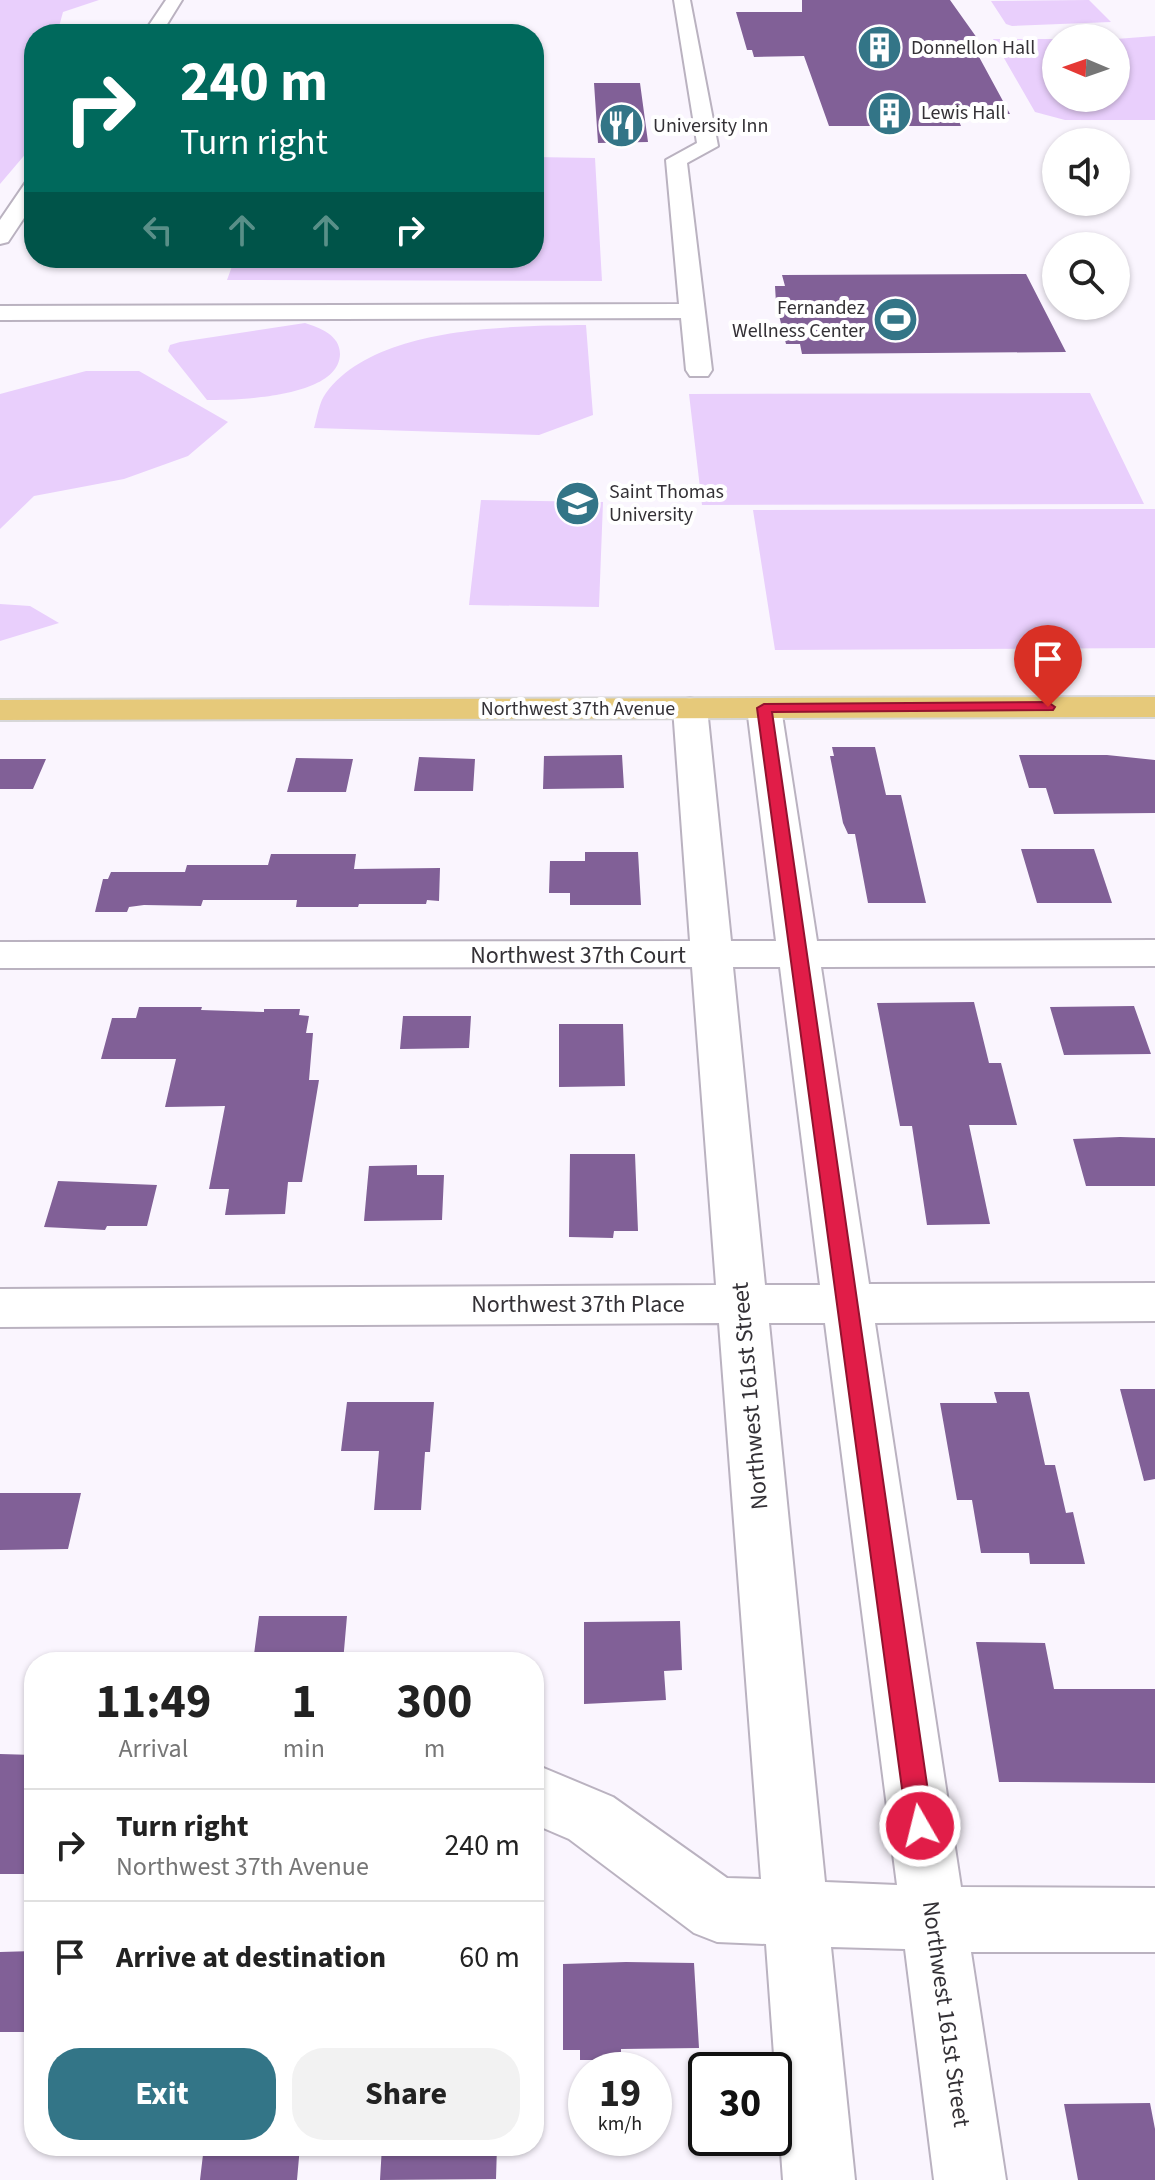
<!DOCTYPE html>
<html lang="en">
<head>
<meta charset="utf-8">
<style>
	:root { --surface:#fff; --page:#f2f2f2; --text:#222; --muted:#767676; --line:#e0e0e0; --accent:#337587 }
	body { margin:0; font-family:"Source Sans 3",sans-serif; background:var(--page); color:var(--text); height:100vh; display:flex; flex-direction:column; font-size:30px; white-space:nowrap }
	* { box-sizing:border-box; margin:0 }
	p { font-size:26px; color:var(--muted) }
	.icon { flex:none; width:44px; height:44px; fill:none; stroke:currentColor; stroke-width:2; stroke-linecap:round; stroke-linejoin:round }
	.map { position:relative; flex:1; overflow:hidden }
	.side { position:absolute; left:24px; top:1652px; width:520px; height:504px; display:flex; flex-direction:column; background:var(--surface); border-radius:32px; box-shadow:0 2px 6px #0004 }
	.side>* { flex:none }
	.banner { position:absolute; left:24px; top:24px; width:520px; height:244px; border-radius:32px; box-shadow:0 2px 6px #0004; background:#00695c; color:#fff; overflow:hidden }
	.needle { width:52px; rotate:272deg }
	.tools { position:absolute; left:1042px; top:24px; display:grid; gap:16px }
	.tools a { display:grid; place-items:center; width:88px; height:88px; border-radius:50%; background:var(--surface); box-shadow:0 2px 6px #0004; font-size:40px }
	.speed { position:absolute; left:568px; top:2052px; display:flex; gap:16px; font-size:40px; font-weight:700; text-align:center }
	.speed>* { display:grid; place-content:center; width:104px; height:104px; border-radius:50%; background:var(--surface); box-shadow:0 2px 6px #0004; line-height:1 }
	.speed small { font-size:20px; font-weight:400 }
	.speed .limit { border:4px solid #111; border-radius:12px; background:#fff; color:#111 }
	.pin { position:absolute; display:grid; place-items:center; width:68px; height:68px; color:#fff; margin:-82px -34px; border-radius:50% 50% 50% 0; rotate:-45deg; box-shadow:0 0 8px #0007 }
	.pin .icon { rotate:45deg }
	.me { position:absolute; width:88px; margin:-44px; rotate:352deg; stroke-linejoin:round; filter:drop-shadow(0 0 6px #0008) }
	.turn { display:flex; align-items:center; gap:28px; height:168px; padding:0 24px; font-size:36px }
	.turn .icon { width:104px; height:104px; stroke-width:2.5 }
	.turn b { display:block; font-size:56px; line-height:68px }
	.lanes { display:flex; align-items:center; height:76px; padding:0 24px; background:#0003; justify-content:center; gap:40px; direction:ltr }
	.lanes .off { opacity:.35 }
	.eta { display:flex; justify-content:space-evenly; align-items:center; height:136px; text-align:center }
	.eta b { font-size:48px; font-weight:700; line-height:56px }
	.action { display:flex; gap:16px; margin-top:auto; padding:16px 24px }
	.action a { flex:1; height:92px; border-radius:32px; background:var(--accent); color:#fff; font-size:32px; font-weight:700; line-height:92px; text-align:center }
	.action a+a { background:var(--page); color:var(--text) }
	ul { padding:0; list-style:none }
	li { display:flex; align-items:center; gap:24px; height:112px; padding:0 24px; border-top:2px solid var(--line) }
	li div { flex:1 }
	li b { display:block; font-size:30px }
	li em { font-style:normal }
	.map>svg:first-child { display:block }
	.green { fill:#e9cffc }
	.building { fill:#816097 }
	.lines { fill:none; stroke-linecap:round; stroke-linejoin:round }
	.minor-casing { stroke:#bab2c0; stroke-width:4 }
	.major-casing { stroke:#d6d6d7; stroke-width:4 }
	.minor { fill:#fff; fill-rule:evenodd }
	.major { fill:#e6c97a; fill-rule:evenodd }
	.route { fill:#e11d48; stroke:#92132f; stroke-width:2 }
	.labels { text-anchor:middle; dominant-baseline:central; stroke-width:8; stroke-linejoin:round; paint-order:stroke }
	.far-poi-label { font-size:20px; fill:#343136; stroke:#fff; text-anchor:start }
	.far-street-label { font-size:20px; fill:#343136; stroke:#fff }
	.street-label { font-size:24px; fill:#343136; stroke:#fff }
</style>
</head>
<body>
<div class="map">
<svg width="1155" height="2180" viewBox="0 0 1155 2180">
	<rect width="100%" height="100%" fill="#faf5fe"/>
	<!-- green -->
	<path class="green" d="M0 0H99L63 12 57 34H34V144L0 184Z
		M1089 0 1111 22 1012 26 1006 24 991 1Z
		M1155 36V120H1065L1035 112 993 39H1056V98H1116V39Z
		M534 157 595 158 602 281 227 280 235 258H534Z
		M305 323C320 328 340 335 340 354 339 398 237 400 207 400L168 351 170 345 180 342Z
		M586 325 593 415 539 435 314 428C317 418 319 402 326 393 375 326 510 326 586 325Z
		M86 371H139L228 422 188 456 124 479 34 496 0 529V394Z
		M1090 393 1144 504 702 505 689 394Z
		M481 500 603 502 599 607 469 605Z
		M1155 509V648L775 650 753 510Z
		M0 604 30 606 59 623 0 641Z"/>
	<!-- building -->
	<path class="building" d="M802 0H950L977 38H973L984 55H978L1010 114H956L961 126H829L804 56 754 57 752 50H747L736 12H802Z
		M594 83H640L648 142 598 143Z
		M1026 274 1066 352 802 354 800 344H786L776 303 775 286H785L782 275Z
		M832 747H875L886 795H901L926 903H868L855 834H848L843 823 830 756H834Z
		M622 755 624 788 543 789 544 756Z
		M1019 755H1107L1155 760V813L1054 814 1046 788H1029Z
		M419 757 475 759 473 791H414Z
		M296 758 353 759 346 792H287Z
		M0 759H46L33 789H0Z
		M1021 849H1094L1112 903H1037Z
		M585 852H638L641 905H570V893H549L550 861H585Z
		M271 854H356L354 869 440 868 439 901 427 900 426 904H359L358 907H296L297 900H203L201 906 144 905 129 907 127 912H95L103 879H108L111 872H185L187 865H268Z
		M974 1002 989 1063H1001L1017 1125H969L990 1224 927 1225 912 1126H900L877 1003Z
		M1134 1006 1151 1054 1064 1055 1050 1007Z
		M139 1007H202L201 1010 264 1012V1009H300L299 1015 309 1016 306 1033H313L309 1080H319L302 1182H288L285 1214 225 1215 229 1189H209L225 1106 165 1107 176 1059H101L112 1018H136Z
		M403 1016H471L469 1048 400 1049Z
		M559 1024H623L625 1086 559 1087Z
		M1120 1137 1155 1138V1186H1086L1073 1139Z
		M570 1154H635L638 1231H614L613 1238 569 1237Z
		M417 1165V1175H444L442 1220 364 1221 369 1166Z
		M58 1181 157 1185 147 1226H107L105 1230 44 1227Z
		M1120 1389H1155V1479L1144 1481Z
		M994 1392H1029L1045 1465H1055L1066 1513 1073 1512 1085 1564H1030L1029 1553H981L972 1500H957L940 1403H997Z
		M347 1402H434L430 1452H425L421 1510H374L379 1451H341Z
		M0 1493H81L68 1549 0 1550Z
		M259 1616H347L343 1662H253Z
		M680 1621 682 1670 664 1671 666 1700 584 1704V1622Z
		M976 1642 1045 1643 1054 1689H1155V1783L999 1782Z
		M0 1754 34 1755V1874H0Z
		M34 1951V2032H0V1952Z
		M626 1962 694 1963 699 2048 621 2049V2060H580V2050H563V1964Z
		M1150 2103 1155 2129V2180H1078L1064 2104Z
		M204 2146H300L297 2180H200Z
		M382 2146H497L496 2179 380 2180Z"/>
	<g class="lines">
		<defs>
			<path id="minor" d="M166 0H182L161 34H143Z
				M674 0H690L718 146 687 163 712 370 708 376H690L686 370 681 318 0 320V306L679 304 666 160 697 143Z
				M34 181V203L8 242 0 244V220L26 182Z
				M690 698 702 701 707 708 731 941H776L747 708 752 701 764 698 776 701 781 708 817 941 1155 940V966L821 967 869 1284 1155 1283V1321L875 1323 961 1887 1155 1888V1952H971L1006 2180H934L905 1949 831 1947 855 2180H783L766 1944 717 1942 694 1933 569 1839 534 1824V1764L613 1797 727 1878 761 1879 719 1323 0 1327V1289L716 1285 692 967 0 968V942L690 941 673 708 678 701ZM733 967H780L820 1285H765ZM769 1323H825L897 1885 825 1882Z"/>
			<path id="major" d="M1155 697V717L0 720V700Z"/>
		</defs>
		<!-- minor casing -->
		<use href="#minor" class="minor-casing"/>
		<!-- major casing -->
		<use href="#major" class="major-casing"/>
		<!-- minor -->
		<use href="#minor" class="minor"/>
		<!-- major -->
		<use href="#major" class="major"/>
	</g>
	<!-- route -->
	<path class="route" d="M1048 702 1055 707 1053 710 772 712 933 1826 929 1835 920 1839 911 1835 907 1826 757 708 764 704Z"/>
	<!-- icons -->
	<defs>
		<symbol id="building-disc" viewBox="-11 -11 22 22"><circle r="9.5" fill="#337587" stroke="#fff"/><path d="M-4-6H4V6H1V3H-1V6H-4ZM-2.5-4.3h1.7v1.8h-1.7ZM.8-4.3h1.7v1.8H.8ZM-2.5-1h1.7V.8h-1.7ZM.8-1h1.7V.8H.8Z" fill="#fff"/></symbol>
		<symbol id="restaurant-disc" viewBox="-11 -11 22 22"><circle r="9.5" fill="#337587" stroke="#fff"/><path d="M-5-6h1v4h1v-4h1v4h1v-4h1v5L-1.5 .5V6h-2V.5L-5-1ZM5-6V6H3V1.5H1.5Q1.5-4 5-6Z" fill="#fff"/></symbol>
		<symbol id="stadium-disc" viewBox="-11 -11 22 22"><circle r="9.5" fill="#337587" stroke="#fff"/><path d="M0-5a6.5 5 0 1 0 0 10a6.5 5 0 1 0 0-10ZM-3.5-1.8h7v3.6h-7Z" fill="#fff"/></symbol>
		<symbol id="university-disc" viewBox="-11 -11 22 22"><circle r="9.5" fill="#337587" stroke="#fff"/><path d="M0-5L7-2L0 1L-7-2ZM-4 1L0 2.5L4 1V4Q0 6-4 4Z" fill="#fff"/></symbol>
	</defs>
	<g fill-rule="evenodd">
		<use href="#building-disc" x="854" y="22" width="51" height="51"/>
		<use href="#building-disc" x="864" y="88" width="51" height="51"/>
		<use href="#restaurant-disc" x="596" y="100" width="51" height="51"/>
		<use href="#stadium-disc" x="870" y="294" width="51" height="51"/>
		<use href="#university-disc" x="552" y="478" width="51" height="51"/>
	</g>
	<g class="labels">
		<!-- far-poi labels -->
		<g class="far-poi-label">
			<text x="911" y="48">Donnellon Hall</text>
			<text x="921" y="113">Lewis Hall</text>
			<text x="653" y="126">University Inn</text>
			<text x="865" y="308" text-anchor="end">Fernandez<tspan x="865" dy="23">Wellness Center</tspan></text>
			<text x="609" y="492">Saint Thomas<tspan x="609" dy="23">University</tspan></text>
		</g>
		<!-- far-street labels -->
		<g class="far-street-label">
			<text x="578" y="709">Northwest 37th Avenue</text>
		</g>
		<!-- street labels -->
		<g class="street-label">
			<text x="578" y="955">Northwest 37th Court</text>
			<text x="578" y="1304">Northwest 37th Place</text>
			<text transform="translate(750 1396) rotate(-95)">Northwest 161st Street</text>
			<text transform="translate(946 2014) rotate(82)">Northwest 161st Street</text>
		</g>
	</g>
</svg>
<div class="tools">
<a><svg class="needle" viewBox="-14 -14 28 28"><path d="M0-13l5 13h-10z" fill="#e53935"/><path d="M0 13l5-13h-10z" fill="#767676"/></svg></a>
<a><svg class="icon" aria-label="sound" viewBox="0 0 24 24"><path d="M4 9h4l5-4v14l-5-4H4zM17 9q2 3 0 6"/></svg></a>
<a><svg class="icon" aria-label="search" viewBox="0 0 24 24"><circle cx="10" cy="10" r="6"/><path d="M15 15l6 6"/></svg></a>
</div>
<div class="speed"><div>19<small>km/h</small></div><div class="limit">30</div></div>
<div class="pin" style="left:1048px;top:707px;background:#d93025"><svg class="icon" aria-label="arrive" viewBox="0 0 24 24"><path d="M6 21V4h12l-3 4 3 4H6"/></svg></div>
<svg class="me" style="left:920px;top:1826px" viewBox="-20 -20 40 40"><circle r="17" fill="#e11d48" stroke="#fff" stroke-width="3"/><path d="M0-11L8 9 0 5-8 9z" fill="#fff"/></svg>
<div class="banner">
<div class="turn"><svg class="icon" aria-label="right" viewBox="0 0 24 24"><path d="M7 20v-9h11M14 6l5 5-5 5"/></svg><div><b>240 m</b>Turn right</div></div>
<div class="lanes"><svg class="icon off" aria-label="left" viewBox="0 0 24 24"><path d="M17 20v-9H6M10 6l-5 5 5 5"/></svg><svg class="icon off" aria-label="ahead" viewBox="0 0 24 24"><path d="M12 20V5M6 11l6-6 6 6"/></svg><svg class="icon off" aria-label="ahead" viewBox="0 0 24 24"><path d="M12 20V5M6 11l6-6 6 6"/></svg><svg class="icon" aria-label="right" viewBox="0 0 24 24"><path d="M7 20v-9h11M14 6l5 5-5 5"/></svg></div>
</div>
<section class="side">
<div class="eta">
<div><b>11:49</b><p>Arrival</p></div>
<div><b>1</b><p>min</p></div>
<div><b>300</b><p>m</p></div>
</div>
<ul>
<li><svg class="icon" aria-label="right" viewBox="0 0 24 24"><path d="M7 20v-9h11M14 6l5 5-5 5"/></svg><div><b>Turn right</b><p>Northwest 37th Avenue</p></div><em>240 m</em></li>
<li><svg class="icon" aria-label="arrive" viewBox="0 0 24 24"><path d="M6 21V4h12l-3 4 3 4H6"/></svg><div><b>Arrive at destination</b></div><em>60 m</em></li>
</ul>
<div class="action"><a>Exit</a><a>Share</a></div>
</section>
</div>
</body>
</html>
